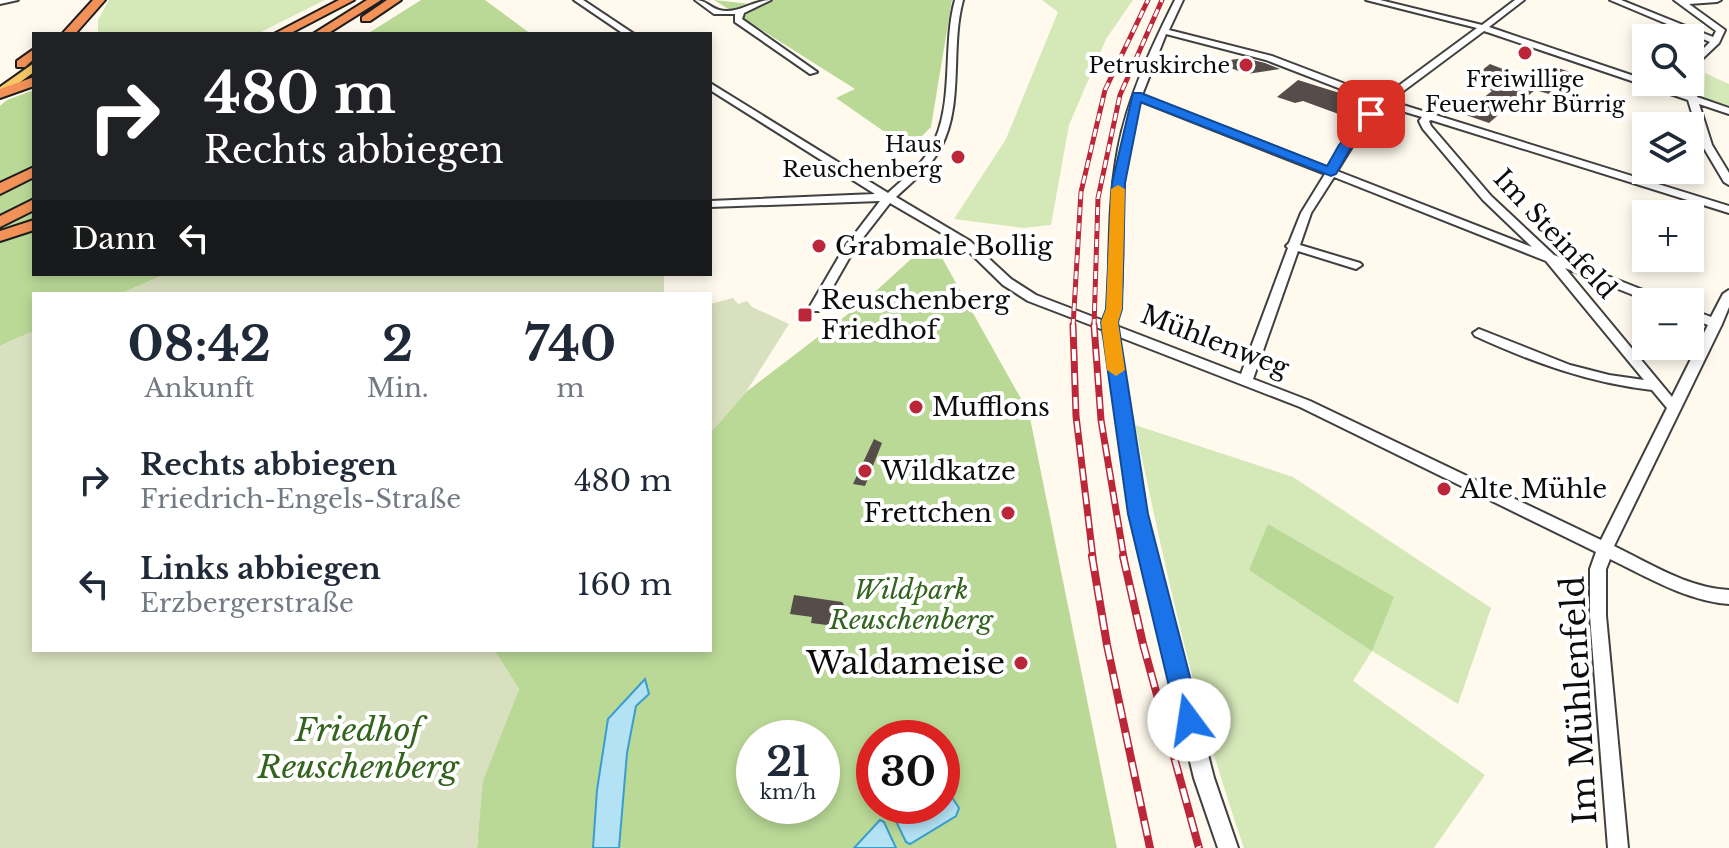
<!DOCTYPE html>
<html lang="de">
<head>
<meta charset="utf-8">
<style>
	:root { --surface:#fff; --page:#f6f6f7; --text:#1f2937; --muted:#747a83 }
	body { margin:0; font-family:"Libre Baskerville",serif; background:var(--page); color:var(--text); height:100vh; display:flex; flex-direction:column; font-size:30px; white-space:nowrap }
	* { box-sizing:border-box; margin:0 }
	p { font-size:26px; color:var(--muted) }
	.icon { flex:none; width:44px; height:44px; fill:none; stroke:currentColor; stroke-width:2; stroke-linecap:round; stroke-linejoin:round }
	.map { position:relative; flex:1; overflow:hidden }
	.panel { position:absolute; left:32px; top:292px; width:680px; height:360px; display:flex; flex-direction:column; background:var(--surface); border-radius:0px; box-shadow:0 4px 12px #0003 }
	.panel>* { flex:none }
	.guide { position:absolute; left:32px; top:32px; width:680px; height:244px; border-radius:0px; box-shadow:0 4px 12px #0003; background:#202124; color:#fff; overflow:hidden }
	.buttons { position:absolute; left:1632px; top:24px; display:grid; gap:16px }
	.buttons a { display:grid; place-items:center; width:72px; height:72px; border-radius:0px; background:var(--surface); box-shadow:0 4px 12px #0003; font-size:40px }
	.speed { position:absolute; left:736px; top:720px; display:flex; gap:16px; font-size:40px; font-weight:700; text-align:center }
	.speed>* { display:grid; place-content:center; width:104px; height:104px; border-radius:50%; background:var(--surface); box-shadow:0 4px 12px #0003; line-height:1 }
	.speed small { font-size:20px; font-weight:400 }
	.speed .limit { border:12px solid #d22; background:#fff; color:#111 }
	.pin { position:absolute; display:grid; place-items:center; width:68px; height:68px; color:#fff; margin:-34px; border-radius:16px; box-shadow:0 4px 12px #0006 }
	.me { position:absolute; width:88px; margin:-44px; rotate:346deg; stroke-linejoin:round; filter:drop-shadow(0 0 6px #0008) }
	.turn { display:flex; align-items:center; gap:28px; height:168px; padding:0 40px; font-size:36px }
	.turn .icon { width:104px; height:104px; stroke-width:2.5 }
	.turn b { display:block; font-size:56px; line-height:68px }
	.then { display:flex; align-items:center; height:76px; padding:0 40px; background:#0003; gap:16px; font-size:30px }
	.eta { display:flex; justify-content:space-evenly; align-items:center; height:136px; text-align:center }
	.eta b { font-size:48px; font-weight:700; line-height:56px }
	ul { padding:0; list-style:none }
	li { display:flex; align-items:center; gap:24px; height:104px; padding:0 40px }
	li div { flex:1 }
	li b { display:block; font-size:30px }
	li em { font-style:normal }
	.map>svg:first-child { display:block }
	.green { fill:#d5e8b8 }
	.forest { fill:#bad997; fill-rule:evenodd }
	.cemetery { fill:#d8e0bf }
	.water { fill:#b3e2f5; stroke:#3b9dcb; stroke-width:2 }
	.building { fill:#564d4a }
	.lines { fill:none; stroke-linecap:round; stroke-linejoin:round }
	.minor-casing { stroke:#404040; stroke-width:4 }
	.major-casing { stroke:#1e1e1e; stroke-width:4 }
	.highway-casing { stroke:#1e1e1e; stroke-width:4 }
	.minor { fill:#fff; fill-rule:evenodd }
	.major { fill:#f7c865; fill-rule:evenodd }
	.highway { fill:#f29258; fill-rule:evenodd }
	.rail-far2-casing { stroke:#bb2739; stroke-width:5 }
	.rail-far1-casing { stroke:#bb2739; stroke-width:7 }
	.rail-casing { stroke:#bb2739; stroke-width:8 }
	.rail-far2 { stroke:#fff; stroke-width:3; stroke-dasharray:8; stroke-linecap:butt }
	.rail-far1 { stroke:#fff; stroke-width:4; stroke-dasharray:12; stroke-linecap:butt }
	.rail { stroke:#fff; stroke-width:5; stroke-dasharray:15; stroke-linecap:butt }
	.minor-bridge-far1-casing { stroke:#404040; stroke-width:14; stroke-linecap:butt }
	.minor-bridge-casing { stroke:#404040; stroke-width:18; stroke-linecap:butt }
	.minor-bridge-far1 { stroke:#fff; stroke-width:11 }
	.minor-bridge { stroke:#fff; stroke-width:14 }
	.route { fill:#1a73e8; stroke:#114b97; stroke-width:2 }
	.slow { fill:#f59e0b }
	.poi-dot { fill:#bb2739; stroke:#fff; stroke-width:3 }
	.labels { text-anchor:middle; dominant-baseline:central; stroke-width:8; stroke-linejoin:round; paint-order:stroke }
	.far-poi-label { font-size:22px; fill:#0d0d0d; stroke:#fff; text-anchor:end }
	.street-label { font-size:26px; fill:#0d0d0d; stroke:#fff }
	.poi-label { font-size:26px; fill:#0d0d0d; stroke:#fff; text-anchor:start }
	.park-label { font-size:26px; font-style:italic; fill:#32641e; stroke:#fff }
	.near-poi-label { font-size:32px; fill:#0d0d0d; stroke:#fff; text-anchor:end }
	.near-street-label { font-size:32px; fill:#0d0d0d; stroke:#fff }
	.near-park-label { font-size:32px; font-style:italic; fill:#32641e; stroke:#fff }
</style>
</head>
<body>
<div class="map">
<svg width="1729" height="848" viewBox="0 0 1729 848">
	<rect width="100%" height="100%" fill="#fffaed"/>
	<!-- green -->
	<path class="green" d="M109 0H325L257 34H98V20Z
		M1042 0H1133L1106 39 1069 125 1051 225 1023 228 954 219 1006 139 1058 12Z
		M1705 73 1729 84V106L1704 98Z
		M1135 425 1293 477 1491 608 1458 704 1372 651 1353 681 1485 775 1434 848H1244C1196 710 1165 568 1135 425Z"/>
	<!-- forest -->
	<path class="forest" d="M421 0H485L531 34H367Z
		M714 0 760 5 774 0H952L931 127 909 149 836 98 855 89Z
		M34 90V274H166L120 294H34V331L0 346V106L7 100Z
		M932 240 1029 413 1117 848H619L627 753 636 706 649 694 608 719 597 790 593 848H477L482 781 519 689 494 650H710V433L746 392 865 301ZM754 738H822V806H754ZM874 738H942V806H874Z
		M1268 524 1394 597 1372 651 1249 570Z"/>
	<!-- cemetery -->
	<path class="cemetery" d="M166 274H664V294H120Z
		M733 298 738 304 747 301 752 307 789 324 746 392 710 433V304Z
		M34 331V650H494L519 689 483 781 477 848H0V346Z"/>
	<!-- water -->
	<path class="water" d="M645 679 649 694 636 706 627 753 619 848H593L597 790 608 719Z
		M942 782 959 808 956 816 910 844 906 842 892 813 898 806H942Z
		M880 820 884 822 896 848H854Z"/>
	<!-- building -->
	<path class="building" d="M1245 58 1265 63 1280 69 1247 74 1214 62Z
		M1490 64 1531 80 1549 65 1573 73 1549 94 1535 90 1522 101 1517 99 1489 123 1463 114 1492 91 1488 89 1499 80 1481 71Z
		M1298 80 1362 100 1358 103 1363 105 1351 115 1344 116 1303 101 1295 103 1277 97Z
		M874 439 882 443 865 486 853 484Z
		M794 595 842 602 847 609 843 627 811 623 812 617 790 614Z"/>
	<g class="lines">
		<defs>
			<path id="minor" d="M0 0H18L0 4Z
				M574 0H583L634 34H624Z
				M695 0C706 0 709 7 719 10 737 15 753 0 771 0L744 13 742 19 817 72 810 74 735 22V14H714Z
				M955 0H963C950 47 964 104 941 147 931 167 912 182 896 197L970 241 1011 279 1036 295 1104 321 1108 309C1110 256 1108 202 1118 149 1128 97 1151 48 1175 0H1183L1169 30 1272 56 1382 98 1477 28 1366 0H1380L1482 25 1515 0H1524L1489 27 1646 80V82H1653L1688 94 1692 60 1710 42 1610 0H1621L1713 37 1716 31 1674 0H1721L1717 2 1689 4 1725 30 1719 43 1700 61 1697 97 1729 108V114L1699 104 1712 145 1729 173V185L1724 182 1702 145 1688 100 1484 31 1390 101 1729 206V213L1431 120 1429 121 1431 126 1491 196 1554 255 1666 299 1668 302H1651L1565 268 1672 397 1708 325 1690 318V309L1711 317 1723 294 1729 290V307L1722 324 1614 546C1651 564 1688 588 1729 590V604C1687 601 1647 577 1610 559L1606 569V616L1628 848H1608L1590 616V569L1596 552 1300 407 1117 336 1146 514 1214 778 1238 848H1218L1194 778 1130 514 1105 336 1109 332 1028 301 1003 285 962 245 890 203 855 248 819 311H811L809 308 844 248 880 201 710 207V201L875 194 710 90V83L888 193C903 179 921 166 931 148 955 105 942 47 955 0ZM1166 34 1266 60 1377 103 1356 125 1329 168 1142 95ZM1140 101 1325 174 1301 213 1289 243 1286 246 1288 248 1241 374 1114 325C1126 306 1121 220 1123 191 1125 160 1131 130 1140 101ZM1385 106 1422 117 1419 121 1423 129 1483 200 1532 247 1337 171 1363 129ZM1334 177 1546 261 1644 380 1609 375 1570 365 1479 329 1473 333 1475 336C1532 362 1589 383 1652 390L1667 408 1601 540 1310 401 1253 379 1298 251 1356 269 1362 265 1360 263 1300 245 1311 213Z"/>
			<path id="major" d="M34 63V72L0 97V87Z"/>
			<path id="highway" d="M93 0H105L75 34H62Z
				M339 0H354L289 34H274Z
				M367 0H381L327 34H313Z
				M387 0H401L370 21H362V17Z
				M34 49V59L25 67H17V61Z
				M34 77V86L0 98V89Z
				M34 167V177L0 194V183Z
				M34 199V210L0 227V216Z
				M34 220V230L0 241V231Z"/>
		</defs>
		<!-- minor casing -->
		<use href="#minor" class="minor-casing"/>
		<!-- major casing -->
		<use href="#major" class="major-casing"/>
		<!-- highway casing -->
		<use href="#highway" class="highway-casing"/>
		<!-- minor -->
		<use href="#minor" class="minor"/>
		<!-- major -->
		<use href="#major" class="major"/>
		<!-- highway -->
		<use href="#highway" class="highway"/>
		<defs>
			<path id="rail-far2" d="M1073 327 1081 192 1105 90 1148 0
				M1094 327 1098 198 1120 95 1162 0"/>
			<path id="rail-far1" d="M1073 325 1076 416 1093 558
				M1094 325 1101 420 1124 558"/>
			<path id="rail" d="M1092 556 1107 645 1150 848
				M1123 556 1143 644 1199 848"/>
		</defs>
		<!-- rail-far2 casing -->
		<use href="#rail-far2" class="rail-far2-casing"/>
		<!-- rail-far1 casing -->
		<use href="#rail-far1" class="rail-far1-casing"/>
		<!-- rail casing -->
		<use href="#rail" class="rail-casing"/>
		<!-- rail-far2 -->
		<use href="#rail-far2" class="rail-far2"/>
		<!-- rail-far1 -->
		<use href="#rail-far1" class="rail-far1"/>
		<!-- rail -->
		<use href="#rail" class="rail"/>
		<defs>
			<path id="minor-bridge-far1" d="M1110 322V327"/>
			<path id="minor-bridge" d="M1110 325 1111 336"/>
		</defs>
		<!-- minor-bridge-far1 casing -->
		<use href="#minor-bridge-far1" class="minor-bridge-far1-casing"/>
		<!-- minor-bridge casing -->
		<use href="#minor-bridge" class="minor-bridge-casing"/>
		<!-- minor-bridge-far1 -->
		<use href="#minor-bridge-far1" class="minor-bridge-far1"/>
		<!-- minor-bridge -->
		<use href="#minor-bridge" class="minor-bridge"/>
	</g>
	<!-- route -->
	<path class="route" d="M1133 93H1141L1327 166 1339 145 1367 112 1377 114 1350 149 1336 174 1331 176 1141 102 1125 183 1122 309 1118 322 1148 514 1201 720 1198 727 1189 731 1181 727 1177 720 1128 514 1101 322 1106 309 1112 183Z"/>
	<!-- slow -->
	<path class="slow" d="M1118 185 1125 189 1122 309 1118 322 1125 370 1116 376 1107 370 1101 322 1106 309 1111 189Z"/>
	<!-- markers -->
	<g class="poi-dot">
		<circle cx="1525" cy="53" r="8"/>
		<circle cx="1246" cy="65" r="8"/>
		<circle cx="958" cy="157" r="8"/>
		<circle cx="819" cy="246" r="8"/>
		<rect x="797" y="307" width="16" height="16" rx="4"/>
		<circle cx="916" cy="407" r="8"/>
		<circle cx="865" cy="471" r="8"/>
		<circle cx="1444" cy="489" r="8"/>
		<circle cx="1008" cy="513" r="8"/>
		<circle cx="1021" cy="663" r="8"/>
	</g>
	<g class="labels">
		<!-- far-poi labels -->
		<g class="far-poi-label">
			<text x="1230" y="65">Petruskirche</text>
			<text x="1525" y="79" text-anchor="middle">Freiwillige<tspan x="1525" dy="25">Feuerwehr Bürrig</tspan></text>
			<text x="942" y="144">Haus<tspan x="942" dy="25">Reuschenberg</tspan></text>
		</g>
		<!-- street labels -->
		<g class="street-label">
			<text transform="translate(1555 234) rotate(47)">Im Steinfeld</text>
			<text transform="translate(1215 341) rotate(21)">Mühlenweg</text>
		</g>
		<!-- poi labels -->
		<g class="poi-label">
			<text x="835" y="246">Grabmale Bollig</text>
			<text x="821" y="300">Reuschenberg<tspan x="821" dy="30">Friedhof</tspan></text>
			<text x="932" y="407">Mufflons</text>
			<text x="881" y="471">Wildkatze</text>
			<text x="1460" y="489">Alte Mühle</text>
			<text x="992" y="513" text-anchor="end">Frettchen</text>
		</g>
		<!-- park labels -->
		<g class="park-label">
			<text x="911" y="590">Wildpark<tspan x="911" dy="30">Reuschenberg</tspan></text>
		</g>
		<!-- near-poi labels -->
		<g class="near-poi-label">
			<text x="1005" y="663">Waldameise</text>
		</g>
		<!-- near-street labels -->
		<g class="near-street-label">
			<text transform="translate(1579 700) rotate(-93)">Im Mühlenfeld</text>
		</g>
		<!-- near-park labels -->
		<g class="near-park-label">
			<text x="358" y="730">Friedhof<tspan x="358" dy="37">Reuschenberg</tspan></text>
		</g>
	</g>
</svg>
<div class="buttons">
<a><svg class="icon" aria-label="search" viewBox="0 0 24 24"><circle cx="10" cy="10" r="6"/><path d="M15 15l6 6"/></svg></a>
<a><svg class="icon" aria-label="layers" viewBox="0 0 24 24"><path d="M12 4l9 5-9 5-9-5zM3 14l9 5 9-5"/></svg></a>
<a>+</a>
<a>−</a>
</div>
<div class="speed"><div>21<small>km/h</small></div><div class="limit">30</div></div>
<div class="pin" style="left:1371px;top:114px;background:#d93025"><svg class="icon" aria-label="arrive" viewBox="0 0 24 24"><path d="M6 21V4h12l-3 4 3 4H6"/></svg></div>
<svg class="me" style="left:1189px;top:720px" viewBox="-20 -20 40 40"><circle r="19" fill="#fff"/><path d="M0-13L10 11 0 6-10 11z" fill="#1a73e8"/></svg>
<div class="guide">
<div class="turn"><svg class="icon" aria-label="right" viewBox="0 0 24 24"><path d="M7 20v-9h11M14 6l5 5-5 5"/></svg><div><b>480 m</b>Rechts abbiegen</div></div>
<div class="then">Dann<svg class="icon" aria-label="left" viewBox="0 0 24 24"><path d="M17 20v-9H6M10 6l-5 5 5 5"/></svg></div>
</div>
<section class="panel">
<div class="eta">
<div><b>08:42</b><p>Ankunft</p></div>
<div><b>2</b><p>Min.</p></div>
<div><b>740</b><p>m</p></div>
</div>
<ul>
<li><svg class="icon" aria-label="right" viewBox="0 0 24 24"><path d="M7 20v-9h11M14 6l5 5-5 5"/></svg><div><b>Rechts abbiegen</b><p>Friedrich-Engels-Straße</p></div><em>480 m</em></li>
<li><svg class="icon" aria-label="left" viewBox="0 0 24 24"><path d="M17 20v-9H6M10 6l-5 5 5 5"/></svg><div><b>Links abbiegen</b><p>Erzbergerstraße</p></div><em>160 m</em></li>
</ul>
</section>
</div>
</body>
</html>
